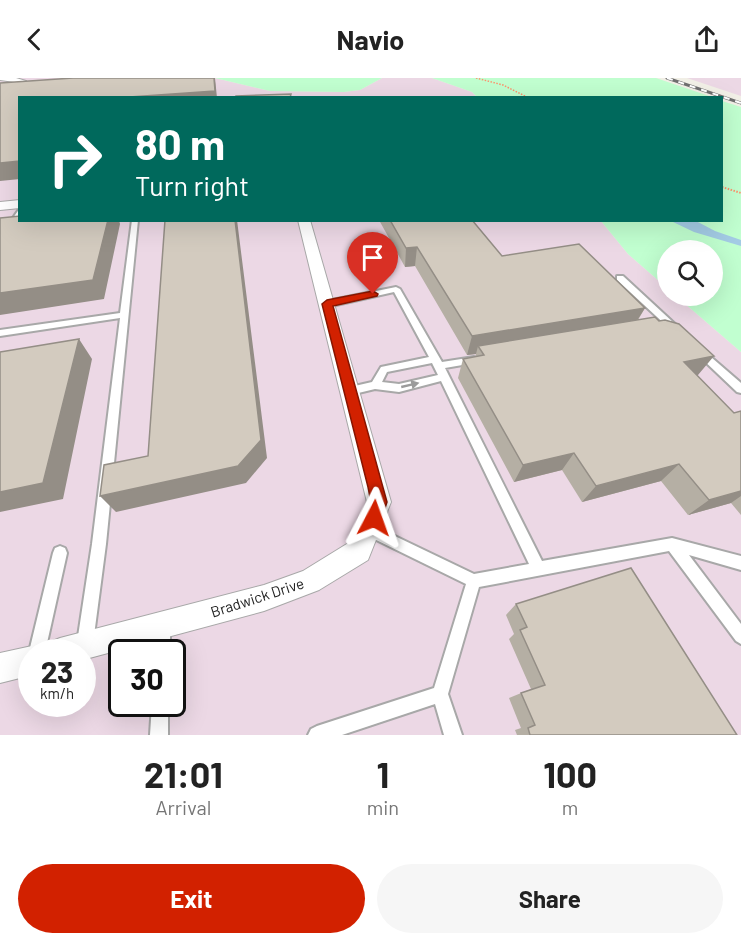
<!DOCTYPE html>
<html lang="en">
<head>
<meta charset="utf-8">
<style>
	:root { --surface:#fff; --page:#f6f6f6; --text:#222; --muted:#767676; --accent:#d22100 }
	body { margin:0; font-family:Barlow,sans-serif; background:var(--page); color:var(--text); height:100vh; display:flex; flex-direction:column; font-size:22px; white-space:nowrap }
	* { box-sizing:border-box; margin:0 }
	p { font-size:20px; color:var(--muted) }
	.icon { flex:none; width:33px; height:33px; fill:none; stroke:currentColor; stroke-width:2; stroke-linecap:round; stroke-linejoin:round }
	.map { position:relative; height:657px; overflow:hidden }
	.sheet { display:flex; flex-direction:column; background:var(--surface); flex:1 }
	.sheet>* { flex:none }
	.guide { position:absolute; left:18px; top:18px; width:705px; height:126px; border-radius:0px; box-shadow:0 6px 24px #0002; background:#00695c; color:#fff; overflow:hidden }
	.controls { position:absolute; left:657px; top:162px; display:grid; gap:12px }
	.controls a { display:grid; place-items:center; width:66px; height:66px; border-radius:50%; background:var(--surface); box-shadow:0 6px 24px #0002; font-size:30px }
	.speed { position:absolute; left:18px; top:561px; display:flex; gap:12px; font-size:30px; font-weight:700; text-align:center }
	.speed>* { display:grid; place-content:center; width:78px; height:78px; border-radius:50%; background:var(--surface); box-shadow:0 6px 24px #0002; line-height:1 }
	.speed small { font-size:15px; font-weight:400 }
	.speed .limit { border:3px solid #111; border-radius:9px; background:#fff; color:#111 }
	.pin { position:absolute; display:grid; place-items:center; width:51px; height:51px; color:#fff; margin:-62px -26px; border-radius:50% 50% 50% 0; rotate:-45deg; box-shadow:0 0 6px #0007 }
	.pin .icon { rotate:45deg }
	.me { position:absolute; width:66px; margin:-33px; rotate:4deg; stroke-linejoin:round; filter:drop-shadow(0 0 4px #0008) }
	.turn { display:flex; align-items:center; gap:21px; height:126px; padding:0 18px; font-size:27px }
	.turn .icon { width:78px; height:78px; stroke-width:2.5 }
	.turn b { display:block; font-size:42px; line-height:51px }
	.eta { display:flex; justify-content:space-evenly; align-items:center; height:102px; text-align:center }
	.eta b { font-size:36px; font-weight:700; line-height:42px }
	.primary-button { display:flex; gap:12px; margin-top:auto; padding:12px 18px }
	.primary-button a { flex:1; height:69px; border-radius:36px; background:var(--accent); color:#fff; font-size:24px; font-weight:700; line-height:69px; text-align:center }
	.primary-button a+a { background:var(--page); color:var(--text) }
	header { display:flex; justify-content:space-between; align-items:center; height:78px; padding:0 18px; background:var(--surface); font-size:27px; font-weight:700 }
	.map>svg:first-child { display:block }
	.industrial { fill:#ecd8e5; fill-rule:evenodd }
	.park { fill:#c1ffd0 }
	.water { fill:#a3cbe4 }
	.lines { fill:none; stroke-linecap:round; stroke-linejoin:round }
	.lane-casing { stroke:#a8a8a8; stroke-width:4 }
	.street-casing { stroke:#a8a8a8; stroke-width:2 }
	.path-far1 { stroke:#ff916b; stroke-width:1.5; stroke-dasharray:1.5 1.5; stroke-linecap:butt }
	.path { stroke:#ff916b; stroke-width:2; stroke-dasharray:1.5 1.5; stroke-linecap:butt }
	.lane { fill:#fff; fill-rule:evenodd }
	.street { fill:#fff; fill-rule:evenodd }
	.rail-casing { stroke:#6f6f6f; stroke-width:3 }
	.rail { stroke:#fff; stroke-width:2; stroke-dasharray:6; stroke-linecap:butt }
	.wall { fill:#b5afa4 }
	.shaded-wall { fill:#948e86 }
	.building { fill:#d3cbbf; stroke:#948e86; stroke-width:1.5 }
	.oneway { fill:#9b9b9b }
	.route { fill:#d22100; stroke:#881500; stroke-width:1.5 }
	.labels { text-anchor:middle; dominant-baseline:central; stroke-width:5; stroke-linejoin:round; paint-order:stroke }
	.street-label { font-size:15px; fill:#212121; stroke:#fff }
</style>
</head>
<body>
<header><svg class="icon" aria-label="back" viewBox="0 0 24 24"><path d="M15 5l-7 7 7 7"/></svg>Navio<svg class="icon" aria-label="share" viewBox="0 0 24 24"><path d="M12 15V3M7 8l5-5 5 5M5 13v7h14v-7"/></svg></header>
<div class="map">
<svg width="741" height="657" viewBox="0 0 741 657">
	<rect width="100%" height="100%" fill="#f2f0e7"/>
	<!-- industrial -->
	<path class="industrial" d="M0 0H215L270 13 344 14 360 12 382 0H432L472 14 477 19 20 20V142L601 143 628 176 667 210 668 218H676L741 274V657H0ZM32 574H82V626H32ZM122 574H172V626H122Z
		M687 0H741V18Z"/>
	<!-- park -->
	<path class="park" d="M215 0H382L360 12 344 14 270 13Z
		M432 0H656L712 19H477L472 14Z
		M722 23 741 29V274L676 218H712V172H668L667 210 628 176 601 143 722 142Z"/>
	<!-- water -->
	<path class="water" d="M671 143H696L715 153 741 162V168L694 154Z"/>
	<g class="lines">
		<defs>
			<path id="lane" d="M20 130V138L3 165H0V158Z
				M132 142H138L106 466 93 565 90 570 85 573 80 570 77 565 92 466 120 240 0 258V252L120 235Z
				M617 198H623L675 246V250H669L617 202Z
				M396 209 400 211 442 284 474 279 479 282 474 285 445 290 542 483 672 460 741 478V492L689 477 741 546V566L736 563 669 473 479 509 448 616 462 657H444L435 626 342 657H308L311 651 317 648 434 610 466 506 364 456 363 452 364 448 369 446 374 448 474 496 529 486 441 303 399 314 375 311 350 317 345 313 346 310 372 304 381 289 429 279 394 214 327 229 323 226 327 223ZM432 285 438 297 399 306 382 304 387 294Z
				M701 272 704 273 741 305V315L737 314 698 277 696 275 698 273Z
				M60 468 65 470 67 475 45 574H32V579L29 574 53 475 55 470Z
				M163 541 168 543 170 548V574H155L156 548 158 543Z
				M152 626H168V657H150Z"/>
			<path id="street" d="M0 0H16L26 3 22 5 0 2Z
				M20 122V130L0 132V124Z
				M298 142H310L391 424 368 482 319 512 264 533 82 582V574H46L50 564 60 560 264 507 303 493 350 464 367 424Z
				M32 568 43 574H32V597L0 605V575Z"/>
		</defs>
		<!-- lane casing -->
		<use href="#lane" class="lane-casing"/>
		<!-- street casing -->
		<use href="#street" class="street-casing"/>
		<!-- path-far1 -->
		<path class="path-far1" d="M476 0 503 7 529 20"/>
		<!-- path -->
		<path class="path" d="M722 109 741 115"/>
		<!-- lane -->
		<use href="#lane" class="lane"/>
		<!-- street -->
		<use href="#street" class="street"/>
		<defs>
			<path id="rail" d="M667 0 741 25"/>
		</defs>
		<!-- rail casing -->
		<use href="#rail" class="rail-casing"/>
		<!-- rail -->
		<use href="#rail" class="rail"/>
	</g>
	<!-- wall -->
	<path class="wall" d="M379 142H472L502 178 645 230 638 242 698 297H697L734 335 741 333V437L731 425 688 437 661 403 582 424 562 392 514 404 458 300 463 281 475 279 476 276 467 277 415 188 405 189Z
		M516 526 737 657H517L515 652 521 650 509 620 531 611 509 561 514 556 506 537Z"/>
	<!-- shaded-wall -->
	<path class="shaded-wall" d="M215 0 217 20 131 19 214 0Z
		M20 83V101L0 103V85Z
		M108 142H119L120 146 104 221 0 237V215Z
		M235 142H237L267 380 246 405 116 434 100 418 238 388Z
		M417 169 415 188 405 189 406 170Z
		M645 230 633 249 478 268 476 276 467 277 472 258Z
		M79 261 92 281 63 421 0 434V414Z
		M714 278 698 297 668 303 684 284Z
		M574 375 562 392 514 404 523 387Z
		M679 386 661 403 582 424 596 408Z
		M741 413V418L731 425 688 437 709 422Z"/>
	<!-- building -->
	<path class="building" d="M73 0H214L215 13 131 19 132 20H20V83L0 85V5Z
		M291 16 290 20H236V18Z
		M20 138V142H108L93 202 0 215V140Z
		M165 142H235L261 362 238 388 100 418 104 387 148 378Z
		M390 142H472L502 178 579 166 645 230 472 258 417 169 406 170Z
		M655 239 659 243 665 242 679 246 714 278 684 284 734 335 741 333V413L709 422 679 386 596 408 574 375 523 387 463 281 484 277 478 268Z
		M79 261 43 405 0 414V274Z
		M631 490 737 657H530L528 650 535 647 521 615 545 607 520 552 527 549 516 526Z"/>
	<!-- one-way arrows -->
	<defs><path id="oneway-solid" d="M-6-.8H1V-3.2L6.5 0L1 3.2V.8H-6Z" transform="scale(1.5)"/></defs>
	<use class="oneway" href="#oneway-solid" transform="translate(410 307) rotate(-13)"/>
	<!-- route -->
	<path class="route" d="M373 213 378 216 377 218 333 228 387 424 380 445 374 448 368 445 366 440 371 424 368 409 322 226 327 222Z"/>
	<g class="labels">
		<!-- street labels -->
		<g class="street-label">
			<text transform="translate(257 519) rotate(-18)">Bradwick Drive</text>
		</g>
	</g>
</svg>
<div class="controls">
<a><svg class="icon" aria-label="search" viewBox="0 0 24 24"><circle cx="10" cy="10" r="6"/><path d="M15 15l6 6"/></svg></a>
</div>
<div class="speed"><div>23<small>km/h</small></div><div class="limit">30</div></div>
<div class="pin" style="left:373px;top:216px;background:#d93025"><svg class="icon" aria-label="arrive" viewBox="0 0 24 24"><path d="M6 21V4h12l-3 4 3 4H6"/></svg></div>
<svg class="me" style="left:374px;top:440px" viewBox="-20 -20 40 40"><path d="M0-17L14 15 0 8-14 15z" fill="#d22100" stroke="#fff" stroke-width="4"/></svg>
<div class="guide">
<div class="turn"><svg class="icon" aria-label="right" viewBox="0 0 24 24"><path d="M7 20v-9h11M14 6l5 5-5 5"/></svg><div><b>80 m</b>Turn right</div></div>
</div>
</div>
<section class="sheet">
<div class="eta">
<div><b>21:01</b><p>Arrival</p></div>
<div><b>1</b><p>min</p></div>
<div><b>100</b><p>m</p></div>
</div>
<div class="primary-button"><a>Exit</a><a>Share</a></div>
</section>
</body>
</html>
